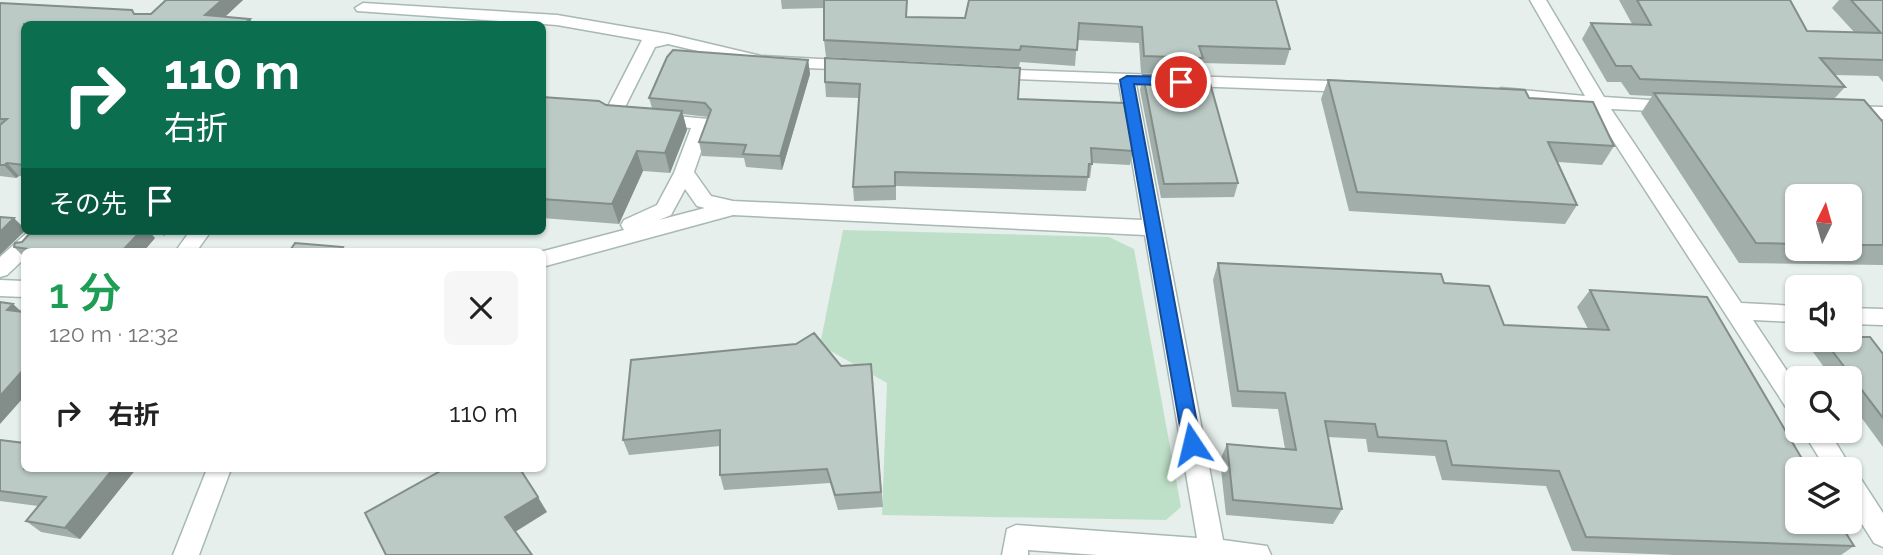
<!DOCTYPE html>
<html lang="ja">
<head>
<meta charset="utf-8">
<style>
	:root { --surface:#fff; --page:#f6f6f6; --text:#222; --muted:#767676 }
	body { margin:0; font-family:Raleway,"Noto Sans JP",sans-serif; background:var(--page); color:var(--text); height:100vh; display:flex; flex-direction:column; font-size:26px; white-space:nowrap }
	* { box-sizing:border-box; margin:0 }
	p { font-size:23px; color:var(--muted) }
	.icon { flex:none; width:38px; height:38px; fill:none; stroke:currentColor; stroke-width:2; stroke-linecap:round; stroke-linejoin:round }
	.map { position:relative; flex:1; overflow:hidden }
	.side { position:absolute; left:21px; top:248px; width:525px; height:224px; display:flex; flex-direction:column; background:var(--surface); border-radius:10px; box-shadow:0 2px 5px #0004 }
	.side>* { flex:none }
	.top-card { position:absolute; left:21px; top:21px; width:525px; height:214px; border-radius:10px; box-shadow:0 2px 5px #0004; background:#0b6e4f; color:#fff; overflow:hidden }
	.needle { width:46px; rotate:5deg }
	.tools { position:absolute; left:1785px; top:184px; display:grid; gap:14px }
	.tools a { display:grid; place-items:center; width:77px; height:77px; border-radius:10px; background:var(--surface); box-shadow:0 2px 5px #0004; font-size:35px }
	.pin { position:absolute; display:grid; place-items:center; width:60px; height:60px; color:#fff; margin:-30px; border:4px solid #fff; border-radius:50%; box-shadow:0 2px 7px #0007 }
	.me { position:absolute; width:77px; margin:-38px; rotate:350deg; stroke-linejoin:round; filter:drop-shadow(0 0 5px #0008) }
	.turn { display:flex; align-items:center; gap:24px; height:147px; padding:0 28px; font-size:32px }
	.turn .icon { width:91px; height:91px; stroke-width:2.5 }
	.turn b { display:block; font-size:49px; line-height:60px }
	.then { display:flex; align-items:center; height:66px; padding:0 28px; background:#0003; gap:14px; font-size:26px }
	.round { display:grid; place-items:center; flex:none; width:74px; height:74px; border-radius:10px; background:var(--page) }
	.summary { display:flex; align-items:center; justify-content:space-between; height:119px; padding:0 28px }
	h1 { font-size:42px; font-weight:600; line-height:52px; color:#1e9e55 }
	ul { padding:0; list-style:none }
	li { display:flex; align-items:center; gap:21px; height:91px; padding:0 28px }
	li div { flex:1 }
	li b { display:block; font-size:26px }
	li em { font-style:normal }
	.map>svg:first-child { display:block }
	.green { fill:#bfe0c8 }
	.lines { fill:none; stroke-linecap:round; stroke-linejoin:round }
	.minor-casing { stroke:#a8b8b2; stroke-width:3 }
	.minor { fill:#fff; fill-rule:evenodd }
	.wall { fill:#a1aea9; fill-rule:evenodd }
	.shaded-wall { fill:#838d89 }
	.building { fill:#bbcac4; stroke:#838d89; stroke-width:2 }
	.route { fill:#1a73e8; stroke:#114b97; stroke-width:2 }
</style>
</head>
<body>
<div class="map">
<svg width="1883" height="555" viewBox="0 0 1883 555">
	<rect width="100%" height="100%" fill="#e6efeb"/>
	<!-- green -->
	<path class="green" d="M843 230 1109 237 1134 249 1181 507 1166 520 882 515 887 383 820 345Z"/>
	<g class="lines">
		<defs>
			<path id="minor" d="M1530 0H1546L1604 97 1681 102 1684 106 1681 110 1675 112 1611 109 1741 303 1797 306V322L1753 320 1797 386V415L1789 412 1592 108 1501 100 1492 94 1501 88 1585 96Z
				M363 3 557 15 668 34 761 56 859 61 862 65 853 70 761 66 668 44 655 47 623 111 708 119 711 123 694 172 711 196 733 201 1142 220 1119 83 990 78 981 73 984 69 1359 82 1362 86 1359 90 1353 92 1136 84 1223 540 1267 546 1271 555H1098L1028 550V555H1002L1007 529 1016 525 1197 538 1145 235 733 215 542 267V252H540L624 230 621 225 624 220 657 205 674 173 691 128 612 122 603 116 642 40 557 25 357 11 355 8ZM685 189 697 206 705 208 659 220 671 215Z
				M1847 106 1883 107V119L1841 116 1838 112 1841 108Z
				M29 231H52L32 252H24V259L7 275 0 277V257Z
				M190 231H211L196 252H175Z
				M0 280 24 281V297L0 296Z
				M1850 308 1883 309V325L1850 324Z
				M1802 430H1828L1852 469 1850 473 1859 476 1883 513V547L1874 543 1850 505V469H1826Z
				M207 469H231L199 555H173Z"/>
		</defs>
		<!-- minor casing -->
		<use href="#minor" class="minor-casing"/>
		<!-- minor -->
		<use href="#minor" class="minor"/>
	</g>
	<!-- wall -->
	<path class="wall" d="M166 0H243L225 17 24 24V176H19L16 178 0 176V3L135 14H151Z
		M781 0H907V17L965 18 969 0 1290 49 1285 65 1202 63 1199 74 1141 73 1139 43 1077 40 1075 66 1020 62 1019 67 826 57 824 40V8L782 9Z
		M1619 0H1790L1807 31 1854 32 1832 8 1839 0H1883V82L1878 76 1835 75 1845 87 1834 99 1883 122V265L1739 263 1641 113 1652 96 1630 95 1621 82H1607L1582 39 1591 23 1632 24ZM1797 196H1850V248H1797Z
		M825 58 1018 99 1133 151 1130 165 1092 163 1090 178H1088L1086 191 896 186V200L854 201 853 187 859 98 826 97 825 82Z
		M808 60 810 74 782 170 746 167 744 158 702 156 699 142 708 117 683 114 687 130 670 173 643 171 619 224 542 218V97L606 105 652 108 649 98Z
		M1143 75 1238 183 1234 197 1161 198 1140 90Z
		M1328 80 1614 146 1602 165 1558 162 1577 205 1565 224 1349 211 1321 99Z
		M155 238 143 252H24V257L14 247Z
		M1218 263 1444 283 1504 325 1588 329 1577 307 1590 290 1854 546 1841 555H1675L1572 551 1546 486 1442 480 1435 456 1368 452 1366 439 1328 437 1342 509 1333 524 1226 515 1220 460 1227 444 1285 449 1278 409 1232 407 1213 280Z
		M1819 340H1850L1883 354V447L1850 402V378H1832L1810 348Z
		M871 364 883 507 838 510 830 483 724 490 720 475V446L629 455 623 440 841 366Z
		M0 440 24 469H136L80 539 41 532 26 521 38 506 0 501Z"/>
	<!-- shaded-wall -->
	<path class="shaded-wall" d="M222 0H243L217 24 205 15Z
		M250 19 253 24H244Z
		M808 60 810 74 782 170 780 156Z
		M682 111 687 130 670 173 665 153Z
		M637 151 643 171 619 224 612 204Z
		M7 163 19 176 16 178 4 165Z
		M14 218 24 228 25 231 0 255V232Z
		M141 231H149L155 238 143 252H121Z
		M160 231H169L164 236Z
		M13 304 24 314 7 310Z
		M24 369V397L0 424V396Z
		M113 469H136L80 539 65 528Z
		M538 497 547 512 515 532 505 517Z"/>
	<!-- building -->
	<path class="building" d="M166 0H222L205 15 250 19 244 24H24V165L7 163 4 165H0V125L7 119H0V3L132 10 134 14H151Z
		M824 0H907L906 17 965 18 969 0H1276L1290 49 1199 46 1203 58 1144 56 1142 27 1079 23 1077 50 1021 46 1020 50 824 40Z
		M1637 0H1790L1807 31 1881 33 1851 0H1883V60L1820 58 1845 87 1640 79 1631 66H1616L1591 23 1651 25Z
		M673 50 808 60 780 156 743 154 746 145 699 142 711 110 705 103 649 98 667 57Z
		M825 58 1020 68 1018 99 1124 103 1133 151 1091 148 1092 164H1089L1088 177 895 172V186L853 187 860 84 825 82Z
		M1143 75 1208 76 1238 183 1164 184Z
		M1328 80 1525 90 1529 98 1593 102 1614 146 1548 142 1577 205 1357 192Z
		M1654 93 1864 100 1883 122V245H1850V196H1797V244L1756 243Z
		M542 97 599 101 606 105 682 111 665 153 637 151 612 204 542 199Z
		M0 217 14 218 0 232Z
		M32 231H141L121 252H50L14 247 15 243 22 242Z
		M295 243 343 247 340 252H289Z
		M1218 263 1441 274 1444 283 1489 286 1504 325 1609 330 1590 290 1707 297 1808 469H1797V522H1839L1854 546 1586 537 1559 471 1452 465 1446 441 1378 437 1375 424 1325 421 1342 509 1233 500 1227 444 1296 450 1285 393 1238 391Z
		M0 302 13 304 7 310 24 312V369L0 396Z
		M814 333 841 366 871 364 881 492 835 495 827 469 720 475V430L623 440 631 360 796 344Z
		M1850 337H1870L1883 354V418L1824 340H1850Z
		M0 440 24 443V469H113L65 528 26 521 46 497 0 491Z
		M444 469H520L538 497 505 517 532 555H386L365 513Z"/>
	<!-- route -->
	<path class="route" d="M1127 76 1181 77 1188 82 1181 86 1134 84 1201 444 1198 449H1186L1183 444 1120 80Z"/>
</svg>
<div class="tools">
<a><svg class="needle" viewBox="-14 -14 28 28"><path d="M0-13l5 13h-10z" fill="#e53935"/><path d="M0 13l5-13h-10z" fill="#767676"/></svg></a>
<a><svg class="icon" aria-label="sound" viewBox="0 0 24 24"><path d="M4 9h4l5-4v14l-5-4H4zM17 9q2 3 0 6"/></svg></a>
<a><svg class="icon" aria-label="search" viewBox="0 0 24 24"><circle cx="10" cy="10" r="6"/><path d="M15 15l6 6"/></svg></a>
<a><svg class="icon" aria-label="layers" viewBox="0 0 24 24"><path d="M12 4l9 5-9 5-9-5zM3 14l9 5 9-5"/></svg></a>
</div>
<div class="pin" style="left:1181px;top:82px;background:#d93025"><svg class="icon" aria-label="arrive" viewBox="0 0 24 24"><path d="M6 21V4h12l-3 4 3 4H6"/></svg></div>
<svg class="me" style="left:1192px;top:444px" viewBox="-20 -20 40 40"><path d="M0-17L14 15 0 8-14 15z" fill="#1a73e8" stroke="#fff" stroke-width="4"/></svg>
<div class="top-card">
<div class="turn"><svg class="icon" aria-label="right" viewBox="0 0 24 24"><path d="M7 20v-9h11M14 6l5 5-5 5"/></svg><div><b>110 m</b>右折</div></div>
<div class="then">その先<svg class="icon" aria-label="arrive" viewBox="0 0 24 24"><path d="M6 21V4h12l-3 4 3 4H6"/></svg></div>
</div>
<section class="side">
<div class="summary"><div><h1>1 分</h1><p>120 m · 12:32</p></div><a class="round"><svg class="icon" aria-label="close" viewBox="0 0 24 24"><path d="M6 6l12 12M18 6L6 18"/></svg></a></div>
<ul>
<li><svg class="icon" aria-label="right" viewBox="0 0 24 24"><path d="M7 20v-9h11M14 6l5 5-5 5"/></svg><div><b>右折</b></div><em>110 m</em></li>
</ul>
</section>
</div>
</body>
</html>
